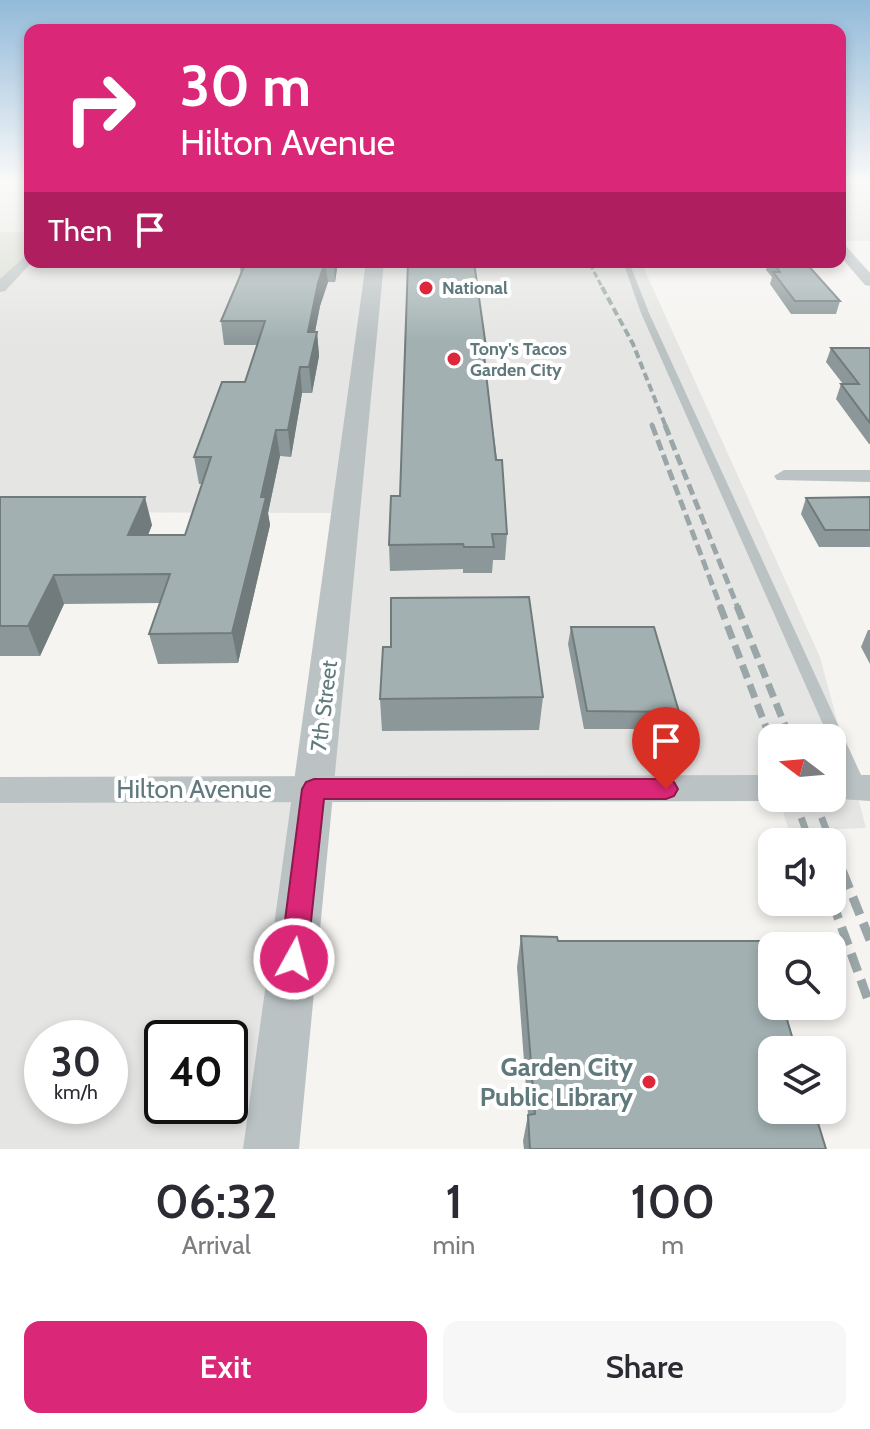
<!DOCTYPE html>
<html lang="en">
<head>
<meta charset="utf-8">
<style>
	:root { --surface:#fff; --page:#f7f7f7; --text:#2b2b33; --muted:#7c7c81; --accent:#db2777 }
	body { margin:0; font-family:Cabin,sans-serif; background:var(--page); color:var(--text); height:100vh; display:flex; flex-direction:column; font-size:30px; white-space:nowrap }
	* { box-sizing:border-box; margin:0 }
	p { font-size:26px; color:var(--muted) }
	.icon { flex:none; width:44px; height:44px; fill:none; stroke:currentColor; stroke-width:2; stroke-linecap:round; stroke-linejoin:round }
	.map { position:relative; height:1149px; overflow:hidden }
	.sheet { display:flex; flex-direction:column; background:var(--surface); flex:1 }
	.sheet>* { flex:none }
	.guide { position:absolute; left:24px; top:24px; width:822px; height:244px; border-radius:16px; box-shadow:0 4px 12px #0003; background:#db2777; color:#fff; overflow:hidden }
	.needle { width:52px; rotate:286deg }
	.controls { position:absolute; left:758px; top:724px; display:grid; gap:16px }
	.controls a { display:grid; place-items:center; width:88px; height:88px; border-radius:16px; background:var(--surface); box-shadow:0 4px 12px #0003; font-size:40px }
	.speed { position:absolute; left:24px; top:1020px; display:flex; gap:16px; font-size:40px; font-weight:700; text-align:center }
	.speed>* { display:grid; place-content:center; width:104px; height:104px; border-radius:50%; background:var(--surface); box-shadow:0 4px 12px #0003; line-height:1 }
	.speed small { font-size:20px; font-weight:400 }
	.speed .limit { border:4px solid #111; border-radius:12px; background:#fff; color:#111 }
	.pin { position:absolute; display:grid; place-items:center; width:68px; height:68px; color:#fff; margin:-82px -34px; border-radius:50% 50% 50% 0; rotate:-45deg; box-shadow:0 0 8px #0007 }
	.pin .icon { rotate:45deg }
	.me { position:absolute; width:88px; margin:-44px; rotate:7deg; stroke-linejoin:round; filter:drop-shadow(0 0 6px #0008) }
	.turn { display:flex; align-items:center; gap:28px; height:168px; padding:0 24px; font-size:36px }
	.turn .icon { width:104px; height:104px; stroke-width:2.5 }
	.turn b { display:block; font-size:56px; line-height:68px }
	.then { display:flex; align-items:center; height:76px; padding:0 24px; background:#0003; gap:16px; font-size:30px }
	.eta { display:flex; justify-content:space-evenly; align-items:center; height:136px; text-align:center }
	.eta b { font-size:48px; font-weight:600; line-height:56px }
	.button { display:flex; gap:16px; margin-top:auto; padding:16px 24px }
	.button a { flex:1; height:92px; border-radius:16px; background:var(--accent); color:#fff; font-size:32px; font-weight:600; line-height:92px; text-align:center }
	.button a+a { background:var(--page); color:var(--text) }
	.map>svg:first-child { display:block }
	.built { fill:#e5e5e4; fill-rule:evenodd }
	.green { fill:#d7dad0 }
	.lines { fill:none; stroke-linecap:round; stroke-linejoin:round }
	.service { fill:#bbc2c4; fill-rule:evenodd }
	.minor { fill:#bbc2c4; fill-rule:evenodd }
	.tertiary { fill:#bbc2c4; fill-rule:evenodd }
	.rail-far4 { stroke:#9ba6a8; stroke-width:3; stroke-dasharray:6 3; stroke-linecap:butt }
	.rail-far3 { stroke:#9ba6a8; stroke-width:4; stroke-dasharray:8 4; stroke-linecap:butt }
	.rail-far2 { stroke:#9ba6a8; stroke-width:5; stroke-dasharray:11 5; stroke-linecap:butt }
	.rail-far1 { stroke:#9ba6a8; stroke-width:7; stroke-dasharray:14 7; stroke-linecap:butt }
	.rail { stroke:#9ba6a8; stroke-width:9; stroke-dasharray:19 9; stroke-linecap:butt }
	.wall { fill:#8b9798 }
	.shaded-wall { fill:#717b7c }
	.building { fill:#a2b0b1; stroke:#717b7c; stroke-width:2 }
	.route { fill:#db2777; stroke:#8e194d; stroke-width:2 }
	.poi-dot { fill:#df273b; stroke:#fff; stroke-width:3 }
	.labels { text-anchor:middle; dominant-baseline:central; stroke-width:8; stroke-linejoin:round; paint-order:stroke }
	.far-poi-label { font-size:18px; font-weight:bold; fill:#60797c; stroke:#fff; text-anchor:start }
	.street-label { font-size:22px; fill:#60797c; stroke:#fff }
	.near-street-label { font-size:26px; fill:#60797c; stroke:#fff }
	.near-poi-label { font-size:26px; font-weight:bold; fill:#60797c; stroke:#fff; text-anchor:end }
</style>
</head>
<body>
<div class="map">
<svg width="870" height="1149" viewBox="0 0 870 1149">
	<rect width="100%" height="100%" fill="#f5f4f1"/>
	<!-- built -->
	<path class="built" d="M0 182H30V232H0Z
		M840 182H870V241H840Z
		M30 262H641L820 657 866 828 789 831 779 798H832V738H772V784L315 789 271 1149H0V791L314 789 343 513 0 512V290ZM42 1038H110V1106H42ZM162 1038H230V1106H162Z"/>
	<!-- green -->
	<path class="green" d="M0 232H30V258L0 290Z"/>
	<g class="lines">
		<!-- service -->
		<path class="service" d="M623 262H629L649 313 867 788 864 793 859 794 854 793 851 788 832 744V738H829L641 313Z"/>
		<!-- minor -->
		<path class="minor" d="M840 244 845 245 870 273V286L865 285 840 256Z
			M30 252 32 262 5 291 0 292V279Z
			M784 470H870V482L777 480 774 476Z
			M772 775V798H780L772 801 0 803V777Z
			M832 775H870V801L824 798H832Z"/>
		<!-- tertiary -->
		<path class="tertiary" d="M366 262H384L299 1149H243Z"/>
		<!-- rail-far4 -->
		<path class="rail-far4" d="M590 264 603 289"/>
		<!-- rail-far3 -->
		<path class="rail-far3" d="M602 287 633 344 666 427
			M651 423 653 427"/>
		<!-- rail-far2 -->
		<path class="rail-far2" d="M652 425 721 608
			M665 425 738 608"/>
		<!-- rail-far1 -->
		<path class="rail-far1" d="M720 606 772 743
			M737 606 790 738
			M794 798 810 842
			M814 798 831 842"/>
		<!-- rail -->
		<path class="rail" d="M832 845 870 940
			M832 901 870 1005"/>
	</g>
	<!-- wall -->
	<path class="wall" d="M239 262H338L335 282H328L320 306 315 332H317L319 356 312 393H302L291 457 280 456 268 513 270 525 238 663 158 664 149 634 160 603 64 604 40 656H0V497L152 525 148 535H185L202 484H199L194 457 245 382 257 345H224L221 321 241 275Z
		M408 262 486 347 485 369 507 534 505 560H493L492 573H463V569L390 571 389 545 400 496Z
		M768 262H805L840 301 836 314H791L770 284 772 277 766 270Z
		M831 348H870V444H869L836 399 841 384H843L826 362Z
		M870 497V547H819L801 514 806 498Z
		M571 627 679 712 675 729H584L568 644Z
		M868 630H870V664L861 647Z
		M543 697 539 730 382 731 380 699Z
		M521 936 558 941 826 1149H524L523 1141 528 1115 517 967Z"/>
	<!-- shaded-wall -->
	<path class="shaded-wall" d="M325 262 328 282 320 306 310 357 308 332 318 283Z
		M333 262H338L335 282Z
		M317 332 319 356 312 393 309 367Z
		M300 367 302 393 291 457 288 430Z
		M276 430 280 456 268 513 270 525 238 663 232 633Z
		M145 497 152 525 136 564 128 535Z
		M54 575 64 604 40 656 28 626Z"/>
	<!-- building -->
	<path class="building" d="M246 262H325L318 283 308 332H317L309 367H300L288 430H276L261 497H266L232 633 149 634 170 574 54 575 28 626H0V497H145L128 535H185L211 457H194L222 382H245L265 321H221Z
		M408 262H474L486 347H483L496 460H502L507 534H492L494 547H464L463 544 389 545 391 496H400Z
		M773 262H805L840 301H795L773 272H780Z
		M831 348H870V423L841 384H859Z
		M870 497V530H825L806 498Z
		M529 597 543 697 380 699 383 647H391V598Z
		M571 627H654L679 712 587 711Z
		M521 936 557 937 558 941H763L772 969V1006H783L796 1050H772V1110H814L826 1149H530L528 1115 535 1114Z"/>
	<!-- sky -->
	<linearGradient id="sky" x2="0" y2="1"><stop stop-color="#92bad9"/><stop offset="0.53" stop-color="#fafaf9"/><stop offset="1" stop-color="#fafaf9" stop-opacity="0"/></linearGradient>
	<rect width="870" height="342" fill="url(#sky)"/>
	<!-- route -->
	<path class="route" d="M314 779H666L674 782 678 789 674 796 666 799H324L307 959 303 969 294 973 284 969 280 959 302 789 306 782Z"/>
	<!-- markers -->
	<g class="poi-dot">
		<circle cx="426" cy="288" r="8"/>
		<circle cx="454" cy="359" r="8"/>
		<circle cx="649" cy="1082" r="8"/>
	</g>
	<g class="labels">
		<!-- far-poi labels -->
		<g class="far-poi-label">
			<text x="442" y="288">National</text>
			<text x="470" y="349">Tony's Tacos<tspan x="470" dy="21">Garden City</tspan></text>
		</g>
		<!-- street labels -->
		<g class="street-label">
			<text transform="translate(324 706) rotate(-83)">7th Street</text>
		</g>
		<!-- near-street labels -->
		<g class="near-street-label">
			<text x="194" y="789">Hilton Avenue</text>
		</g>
		<!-- near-poi labels -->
		<g class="near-poi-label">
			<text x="633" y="1067">Garden City<tspan x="633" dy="30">Public Library</tspan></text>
		</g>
	</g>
</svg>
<div class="controls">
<a><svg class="needle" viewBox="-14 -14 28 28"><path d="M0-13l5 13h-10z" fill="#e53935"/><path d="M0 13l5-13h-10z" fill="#7c7c81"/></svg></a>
<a><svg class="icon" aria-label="sound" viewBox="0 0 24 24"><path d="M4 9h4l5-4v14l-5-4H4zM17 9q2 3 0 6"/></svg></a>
<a><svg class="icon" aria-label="search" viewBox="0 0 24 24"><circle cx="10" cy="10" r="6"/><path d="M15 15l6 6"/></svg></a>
<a><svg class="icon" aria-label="layers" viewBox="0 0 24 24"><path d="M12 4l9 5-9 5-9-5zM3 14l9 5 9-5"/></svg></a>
</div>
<div class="speed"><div>30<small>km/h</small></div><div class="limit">40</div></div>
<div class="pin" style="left:666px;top:789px;background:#d93025"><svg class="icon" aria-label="arrive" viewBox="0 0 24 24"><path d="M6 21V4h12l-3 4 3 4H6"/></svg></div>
<svg class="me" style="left:294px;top:959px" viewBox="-20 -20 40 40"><circle r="17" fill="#db2777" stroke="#fff" stroke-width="3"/><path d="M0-11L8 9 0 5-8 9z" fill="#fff"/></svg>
<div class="guide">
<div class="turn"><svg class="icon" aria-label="right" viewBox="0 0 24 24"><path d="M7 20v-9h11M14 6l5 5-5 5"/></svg><div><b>30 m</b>Hilton Avenue</div></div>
<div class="then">Then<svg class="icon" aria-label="arrive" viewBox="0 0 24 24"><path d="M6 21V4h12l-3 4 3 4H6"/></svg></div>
</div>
</div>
<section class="sheet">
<div class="eta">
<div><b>06:32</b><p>Arrival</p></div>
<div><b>1</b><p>min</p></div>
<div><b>100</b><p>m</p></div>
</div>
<div class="button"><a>Exit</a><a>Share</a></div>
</section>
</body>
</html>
